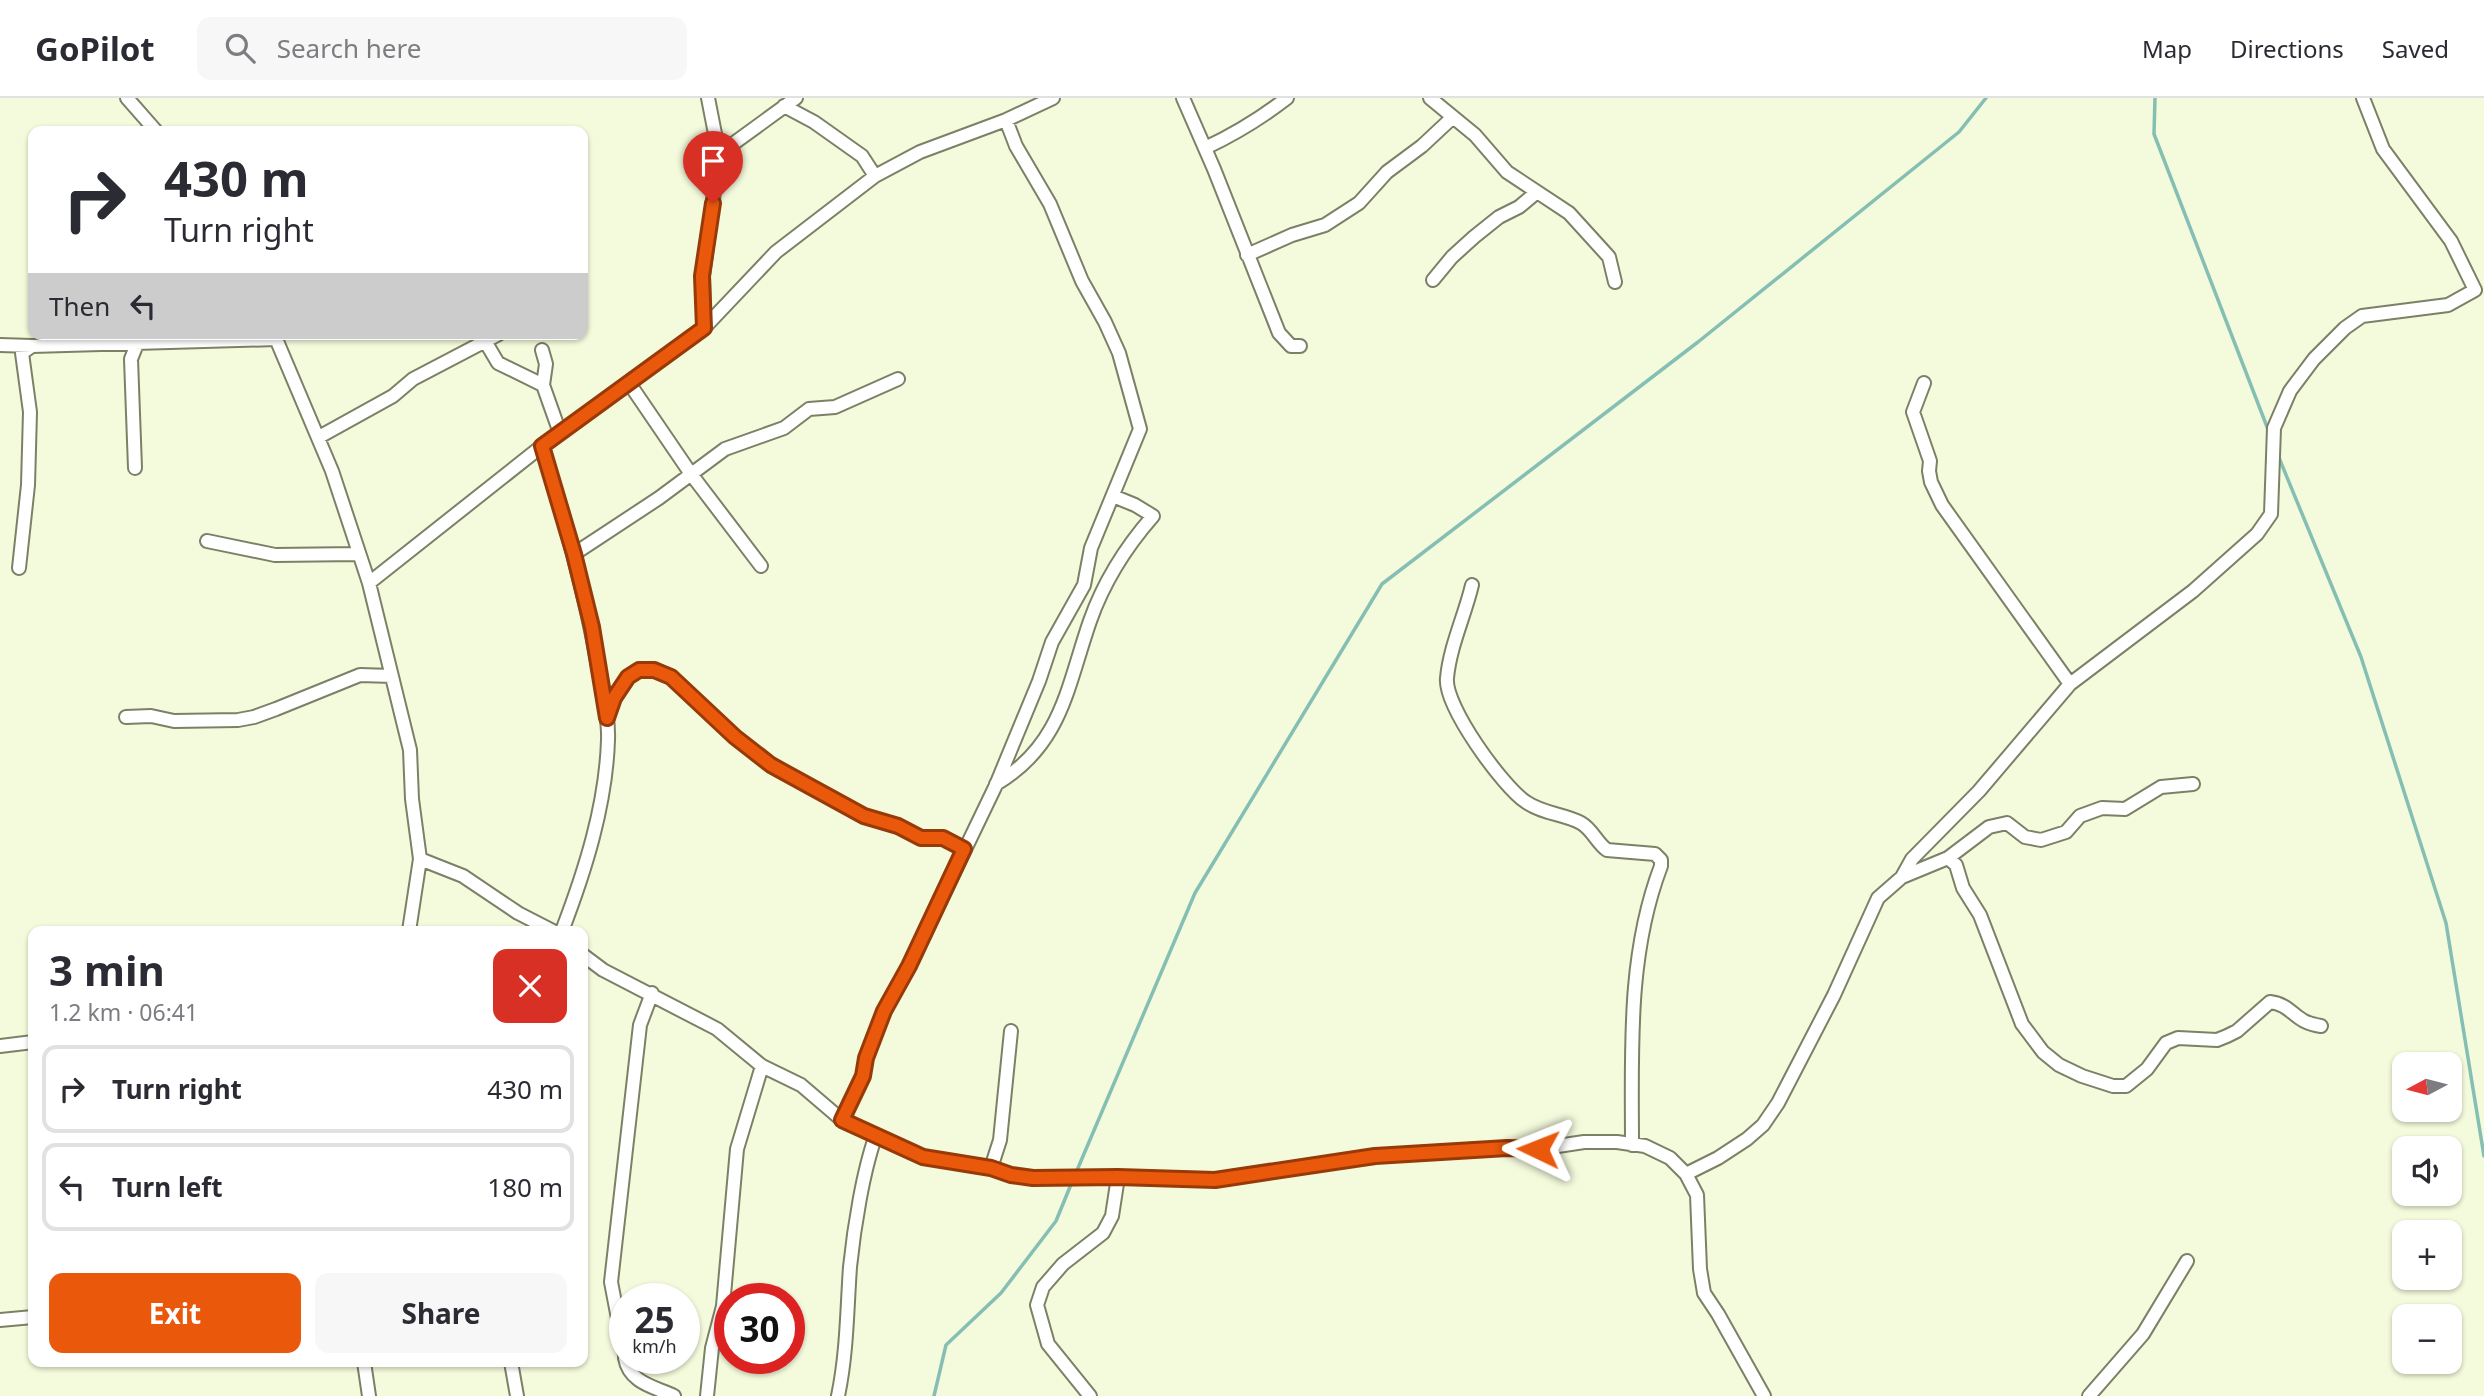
<!DOCTYPE html>
<html lang="en">
<head>
<meta charset="utf-8">
<style>
	:root { --surface:#fff; --page:#f7f7f7; --text:#2b2b33; --muted:#7c7c81; --line:#e1e1e2; --accent:#ea580c }
	body { margin:0; font-family:"Noto Sans",sans-serif; background:var(--page); color:var(--text); height:100vh; display:flex; flex-direction:column; font-size:26px; white-space:nowrap }
	* { box-sizing:border-box; margin:0 }
	p { font-size:23px; color:var(--muted) }
	.icon { flex:none; width:38px; height:38px; fill:none; stroke:currentColor; stroke-width:2; stroke-linecap:round; stroke-linejoin:round }
	.map { position:relative; flex:1; overflow:hidden }
	.drawer { position:absolute; left:28px; top:828px; width:560px; height:441px; display:flex; flex-direction:column; background:var(--surface); border-radius:14px; box-shadow:0 2px 5px #0004 }
	.drawer>* { flex:none }
	.guide { position:absolute; left:28px; top:28px; width:560px; height:214px; border-radius:14px; box-shadow:0 2px 5px #0004; background:#fff; color:var(--text); overflow:hidden }
	.needle { width:46px; rotate:263deg }
	.controls { position:absolute; left:2392px; top:954px; display:grid; gap:14px }
	.controls a { display:grid; place-items:center; width:70px; height:70px; border-radius:14px; background:var(--surface); box-shadow:0 2px 5px #0004; font-size:35px }
	.speed { position:absolute; left:609px; top:1185px; display:flex; gap:14px; font-size:35px; font-weight:700; text-align:center }
	.speed>* { display:grid; place-content:center; width:91px; height:91px; border-radius:50%; background:var(--surface); box-shadow:0 2px 5px #0004; line-height:1 }
	.speed small { font-size:18px; font-weight:400 }
	.speed .limit { border:10px solid #d22; background:#fff; color:#111 }
	.pin { position:absolute; display:grid; place-items:center; width:60px; height:60px; color:#fff; margin:-72px -30px; border-radius:50% 50% 50% 0; rotate:-45deg; box-shadow:0 0 7px #0007 }
	.pin .icon { rotate:45deg }
	.me { position:absolute; width:77px; margin:-38px; rotate:272deg; stroke-linejoin:round; filter:drop-shadow(0 0 5px #0008) }
	.turn { display:flex; align-items:center; gap:24px; height:147px; padding:0 21px; font-size:32px }
	.turn .icon { width:91px; height:91px; stroke-width:2.5 }
	.turn b { display:block; font-size:49px; line-height:60px }
	.then { display:flex; align-items:center; height:66px; padding:0 21px; background:#0003; gap:14px; font-size:26px }
	.round { display:grid; place-items:center; flex:none; width:74px; height:74px; border-radius:14px; background:var(--page) }
	.headline { display:flex; align-items:center; justify-content:space-between; height:119px; padding:0 21px }
	h1 { font-size:42px; font-weight:700; line-height:52px }
	.button { display:flex; gap:14px; margin-top:auto; padding:14px 21px }
	.button a { flex:1; height:80px; border-radius:14px; background:var(--accent); color:#fff; font-size:28px; font-weight:700; line-height:80px; text-align:center }
	.button a+a { background:var(--page); color:var(--text) }
	ul { padding:0; list-style:none }
	li { display:flex; align-items:center; gap:21px; height:88px; margin:0 14px 10px; padding:0 7px; border:4px solid var(--line); border-radius:14px }
	li div { flex:1 }
	li b { display:block; font-size:26px }
	li em { font-style:normal }
	header { display:flex; align-items:center; gap:42px; box-sizing:border-box; height:98px; padding:0 35px; background:var(--surface); border-bottom:2px solid var(--line) }
	header strong { font-size:33px }
	nav { display:flex; gap:38px; margin-inline-start:auto; font-size:24px }
	.search { width:490px; height:63px; background:var(--page); display:flex; align-items:center; gap:18px; box-sizing:border-box; padding:0 24px; border-radius:14px; color:var(--muted); font-size:26px }
	.map>svg:first-child { display:block }
	.lines { fill:none; stroke-linecap:round; stroke-linejoin:round }
	.stream { stroke:#85bfb3; stroke-width:3.5 }
	.minor-casing { stroke:#7b8166; stroke-width:16 }
	.minor { stroke:#fff; stroke-width:12 }
	.route-casing { stroke:#983908; stroke-width:18 }
	.route { stroke:#ea580c; stroke-width:12 }
</style>
</head>
<body>
<header>
<strong>GoPilot</strong>
<div class="search"><svg class="icon" aria-label="search" viewBox="0 0 24 24"><circle cx="10" cy="10" r="6"/><path d="M15 15l6 6"/></svg>Search here</div>
<nav><a>Map</a><a>Directions</a><a>Saved</a></nav>
</header>
<div class="map">
<svg width="2484" height="1298" viewBox="0 0 2484 1298">
	<rect width="100%" height="100%" fill="#f4fadc"/>
	<g class="lines">
		<!-- stream -->
		<path class="stream" d="M2155 0 2154 36 2269 334
			M2277 355 2361 559 2446 825 2484 1058
			M1075 1077 1195 795 1382 486 1698 244 1959 34 1986 0
			M934 1298 946 1247 1001 1195 1056 1123 1072 1084"/>
		<defs>
			<path id="minor" d="M127 0 156 33
				M1183 0 1214 71 1279 235 1291 248H1300
				M1430 0 1475 37 1507 74 1569 115 1609 159 1615 184
				M784 8 814 24 862 58 875 78
				M1205 50C1235 36 1261 20 1287 0
				M719 56 796 0
				M1247 157 1292 137 1325 127 1359 105 1387 74 1422 48 1453 19
				M1433 182 1452 159 1474 139 1499 119 1519 109 1537 94
				M704 230 703 178 719 56 708 0
				M274 236 332 373 369 485 410 652 412 701 420 761 409 833
				M485 243 498 265 543 287 560 335
				M0 247 32 248 276 241
				M542 252 546 266 543 287
				M629 285 691 376 761 468
				M1924 285 1913 314 1930 363 1929 373 1931 384 1942 407 2070 586
				M319 339 393 298 413 281 499 236
				M542 348C564 421 585 493 598 569 602 593 609 618 608 642 606 707 585 773 562 833
				M135 370 131 261 137 246
				M207 443 275 457 358 456
				M574 456 659 400 725 351 784 330 809 311 835 309 898 281
				M19 470 28 387 30 314 22 255 32 248
				M369 485 542 348 704 230 776 154 875 78 920 54 1006 22 1053 0
				M1472 487C1465 517 1450 548 1447 580 1444 608 1503 689 1526 704 1543 716 1565 716 1581 725 1592 731 1597 745 1607 752L1655 756 1661 762V768C1627 857 1632 953 1632 1047
				M608 616 614 600 628 579 639 572 654 571 671 579 735 639 771 667 864 718 897 728 921 740H943L964 751
				M126 619 151 618 174 623 238 622 254 619 276 611 360 577 392 578
				M996 686C1062 647 1067 589 1090 523 1104 483 1125 450 1153 418L1135 407 1113 398
				M1948 760 1989 729 2007 725 2025 739 2041 742 2066 734 2080 718 2102 710 2125 711 2161 689 2193 686
				M420 761 463 778 518 815 553 833
				M1902 779 1948 760 1956 767 1963 790 1980 817 2022 926 2043 954 2059 967 2082 978 2113 988H2126L2147 971 2166 945 2178 940 2217 942 2227 938 2237 933 2270 904C2294 907 2292 924 2321 928
				M583 857 603 872 717 931 762 968 801 987 842 1022 923 1059 991 1070 1011 1077 1033 1080 1118 1079 1215 1082 1375 1058 1506 1050 1538 1051 1584 1044H1617L1645 1048 1670 1060 1686 1076 1697 1097 1700 1171 1704 1195 1718 1216 1764 1298
				M0 948 33 944
				M842 1022 863 978 866 960 884 913 909 868 996 687 1039 583 1052 544 1084 487 1091 450 1140 331 1119 255 1105 224 1082 183 1050 106 1016 48 1006 22
				M991 1070 1000 1042 1011 933
				M1686 1076 1718 1060 1747 1041 1763 1027 1778 1005 1834 897 1878 800 1902 779 1912 761 1979 693 2070 586 2193 493 2257 436 2271 416 2274 330 2290 293 2314 261 2345 230 2362 218 2448 207 2475 192 2451 143 2383 51 2363 0
				M0 1222 33 1219
				M625 1257 611 1184 640 927 652 895
				M625 1260C629 1285 655 1289 674 1298
				M364 1264 369 1298
				M511 1264 517 1298
				M707 1298 712 1250 723 1208 737 1051 762 968
				M838 1298C847 1255 847 1212 850 1169 854 1130 863 1073 876 1037
				M1090 1298 1048 1246 1037 1207 1043 1189 1063 1166 1103 1135 1112 1118 1118 1079
				M2089 1298 2143 1236 2187 1163"/>
		</defs>
		<!-- minor casing -->
		<use href="#minor" class="minor-casing"/>
		<!-- minor -->
		<use href="#minor" class="minor"/>
	</g>
	<g class="lines">
		<defs>
			<path id="route" d="M713 105 702 178 704 230 542 348 574 456 592 529 607 620 614 600 628 579 639 572H654L671 579 735 639 771 667 864 718 898 728 921 740H943L964 751 909 868 884 913 866 960 863 978 842 1022 923 1059 991 1070 1011 1077 1033 1080 1118 1079 1215 1082 1375 1058 1507 1050 1538 1051"/>
		</defs>
		<!-- route casing -->
		<use href="#route" class="route-casing"/>
		<!-- route -->
		<use href="#route" class="route"/>
	</g>
</svg>
<div class="controls">
<a><svg class="needle" viewBox="-14 -14 28 28"><path d="M0-13l5 13h-10z" fill="#e53935"/><path d="M0 13l5-13h-10z" fill="#7c7c81"/></svg></a>
<a><svg class="icon" aria-label="sound" viewBox="0 0 24 24"><path d="M4 9h4l5-4v14l-5-4H4zM17 9q2 3 0 6"/></svg></a>
<a>+</a>
<a>−</a>
</div>
<div class="speed"><div>25<small>km/h</small></div><div class="limit">30</div></div>
<div class="pin" style="left:713px;top:105px;background:#d93025"><svg class="icon" aria-label="arrive" viewBox="0 0 24 24"><path d="M6 21V4h12l-3 4 3 4H6"/></svg></div>
<svg class="me" style="left:1538px;top:1051px" viewBox="-20 -20 40 40"><path d="M0-17L14 15 0 8-14 15z" fill="#ea580c" stroke="#fff" stroke-width="4"/></svg>
<div class="guide">
<div class="turn"><svg class="icon" aria-label="right" viewBox="0 0 24 24"><path d="M7 20v-9h11M14 6l5 5-5 5"/></svg><div><b>430 m</b>Turn right</div></div>
<div class="then">Then<svg class="icon" aria-label="left" viewBox="0 0 24 24"><path d="M17 20v-9H6M10 6l-5 5 5 5"/></svg></div>
</div>
<section class="drawer">
<div class="headline"><div><h1>3 min</h1><p>1.2 km · 06:41</p></div><a class="round" style="background:#d93025;color:#fff"><svg class="icon" aria-label="close" viewBox="0 0 24 24"><path d="M6 6l12 12M18 6L6 18"/></svg></a></div>
<ul>
<li><svg class="icon" aria-label="right" viewBox="0 0 24 24"><path d="M7 20v-9h11M14 6l5 5-5 5"/></svg><div><b>Turn right</b></div><em>430 m</em></li>
<li><svg class="icon" aria-label="left" viewBox="0 0 24 24"><path d="M17 20v-9H6M10 6l-5 5 5 5"/></svg><div><b>Turn left</b></div><em>180 m</em></li>
</ul>
<div class="button"><a>Exit</a><a>Share</a></div>
</section>
</div>
</body>
</html>
